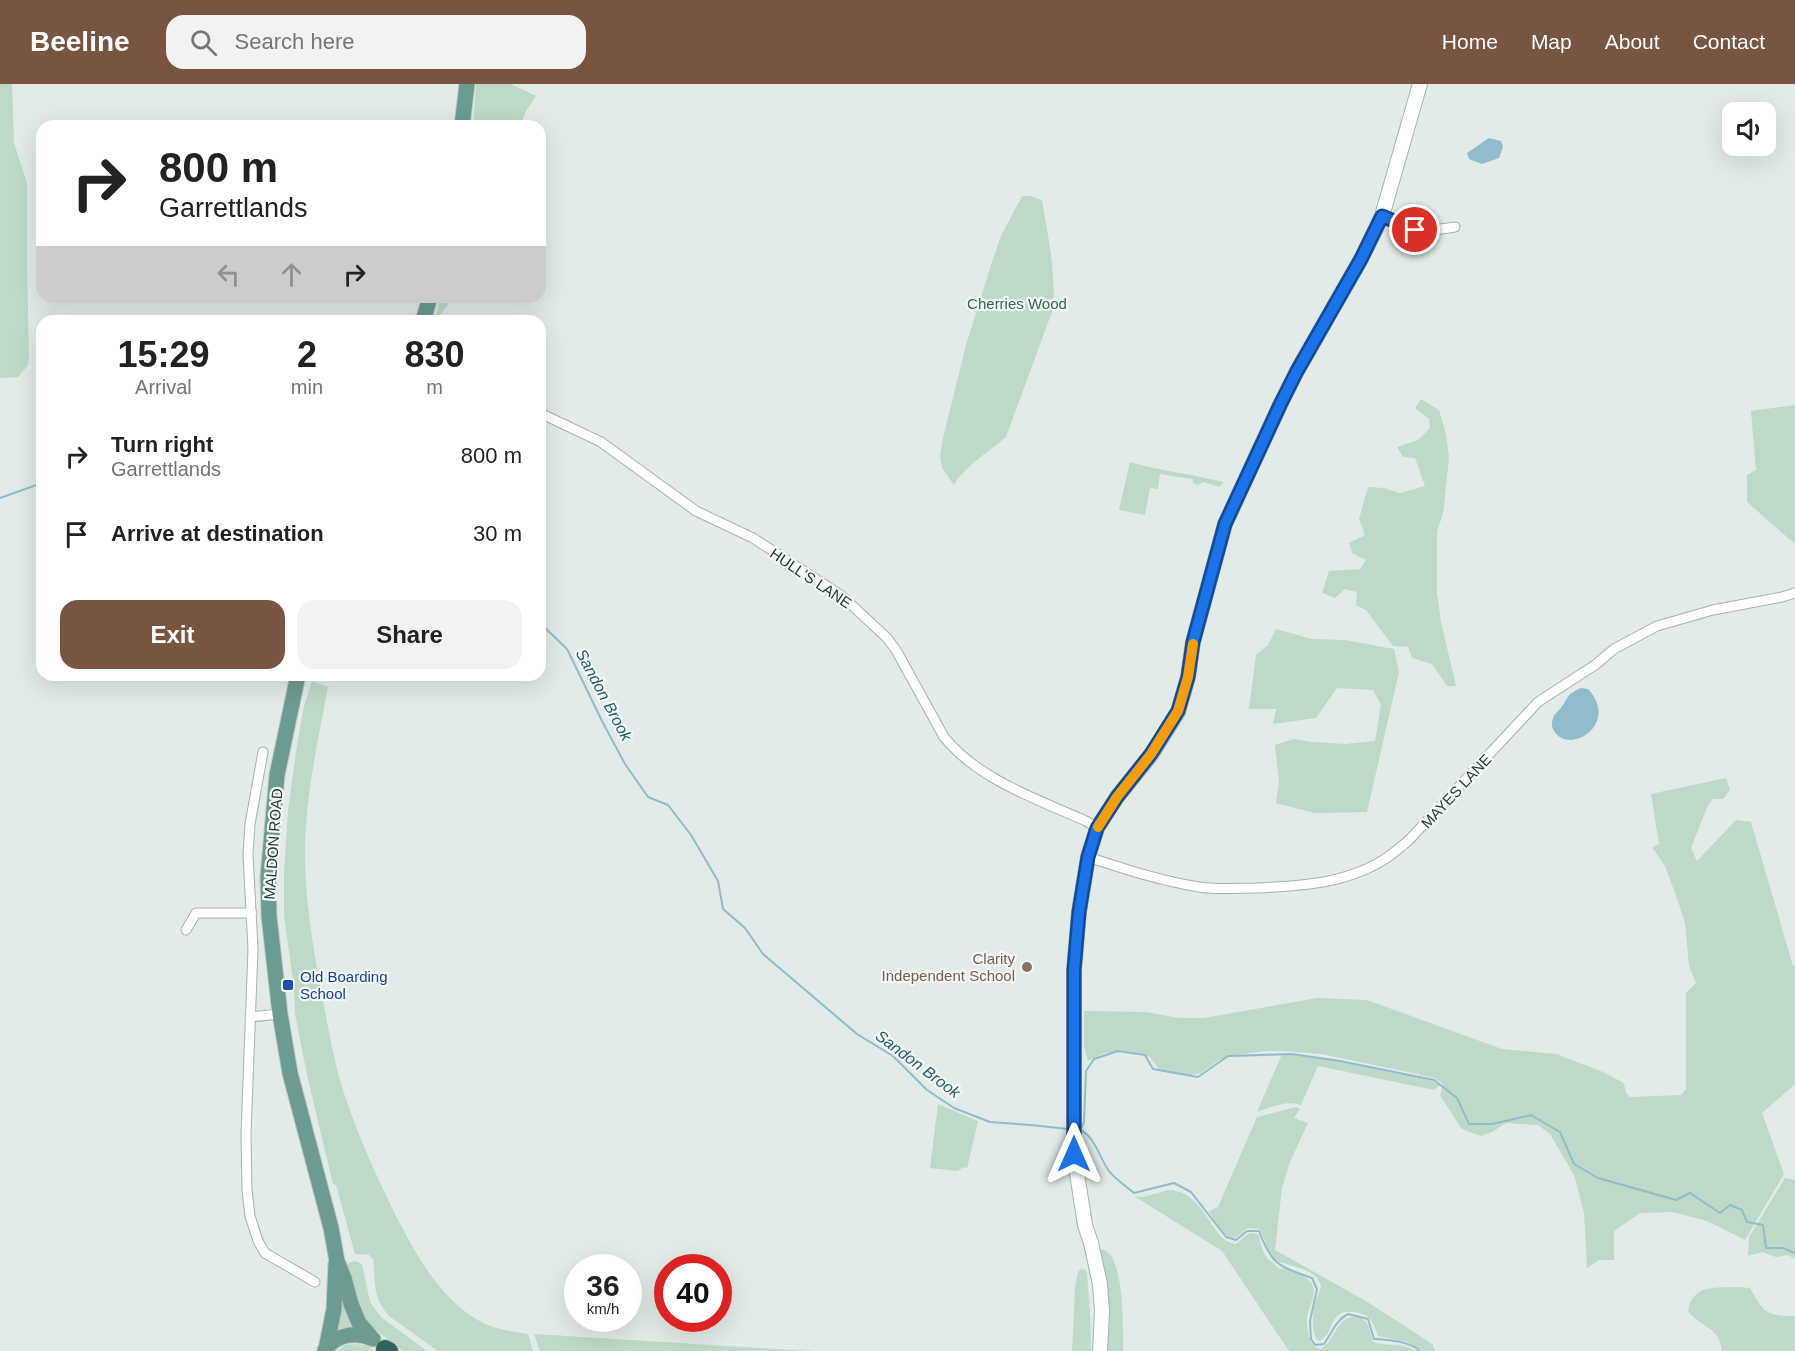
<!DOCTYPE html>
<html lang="en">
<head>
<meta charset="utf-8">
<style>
	:root { --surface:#fff; --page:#f2f2f2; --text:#222; --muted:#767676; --accent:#785442 }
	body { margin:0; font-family:Helvetica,sans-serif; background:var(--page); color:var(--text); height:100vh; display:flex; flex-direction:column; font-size:22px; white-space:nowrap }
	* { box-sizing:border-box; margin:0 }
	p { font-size:20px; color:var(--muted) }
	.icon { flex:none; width:33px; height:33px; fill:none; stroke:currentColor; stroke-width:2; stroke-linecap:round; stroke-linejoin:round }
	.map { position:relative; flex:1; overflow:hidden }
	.sheet { position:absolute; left:36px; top:231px; width:510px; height:366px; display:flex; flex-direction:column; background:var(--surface); border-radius:18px; box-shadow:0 6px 24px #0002 }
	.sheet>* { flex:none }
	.guide { position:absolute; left:36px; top:36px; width:510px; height:183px; border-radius:18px; box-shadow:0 6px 24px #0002; background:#fff; color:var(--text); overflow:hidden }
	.controls { position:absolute; left:1722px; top:18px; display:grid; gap:12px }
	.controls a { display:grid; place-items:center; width:54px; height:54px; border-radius:12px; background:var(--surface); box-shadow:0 6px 24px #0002; font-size:30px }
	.speed { position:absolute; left:564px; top:1170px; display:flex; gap:12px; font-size:30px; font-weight:700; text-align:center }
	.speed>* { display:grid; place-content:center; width:78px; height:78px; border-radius:50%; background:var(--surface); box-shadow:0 6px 24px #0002; line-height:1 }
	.speed small { font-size:15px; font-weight:400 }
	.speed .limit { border:9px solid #d22; background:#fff; color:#111 }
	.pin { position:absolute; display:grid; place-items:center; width:51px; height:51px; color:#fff; margin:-26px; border:3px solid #fff; border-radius:50%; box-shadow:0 2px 6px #0007 }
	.me { position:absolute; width:66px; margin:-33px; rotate:0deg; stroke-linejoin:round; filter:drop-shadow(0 0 4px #0008) }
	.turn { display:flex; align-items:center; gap:21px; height:126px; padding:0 24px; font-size:27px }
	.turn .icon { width:78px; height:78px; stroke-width:2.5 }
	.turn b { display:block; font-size:42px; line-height:51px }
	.lanes { display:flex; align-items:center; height:57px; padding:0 24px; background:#0003; justify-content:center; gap:30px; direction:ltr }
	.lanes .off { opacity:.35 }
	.eta { display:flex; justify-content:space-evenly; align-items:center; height:102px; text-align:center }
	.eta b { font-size:36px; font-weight:800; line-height:42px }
	.primary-button { display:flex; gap:12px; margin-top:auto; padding:12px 24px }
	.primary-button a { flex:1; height:69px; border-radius:18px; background:var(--accent); color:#fff; font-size:24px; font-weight:800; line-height:69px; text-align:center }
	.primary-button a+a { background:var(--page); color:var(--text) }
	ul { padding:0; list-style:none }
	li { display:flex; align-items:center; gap:18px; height:78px; padding:0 24px }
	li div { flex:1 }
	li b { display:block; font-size:22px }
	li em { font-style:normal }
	header { display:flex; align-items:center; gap:36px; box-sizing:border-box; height:84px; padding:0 30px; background:var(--accent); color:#fff }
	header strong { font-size:28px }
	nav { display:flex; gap:33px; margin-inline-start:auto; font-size:21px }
	.search { width:420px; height:54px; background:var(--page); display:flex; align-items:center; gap:15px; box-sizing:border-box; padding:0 21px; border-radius:18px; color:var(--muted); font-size:22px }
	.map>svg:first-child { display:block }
	.green { fill:#bed9c7 }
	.water { fill:#91bcc9 }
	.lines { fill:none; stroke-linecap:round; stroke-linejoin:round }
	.stream { stroke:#91bcc9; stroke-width:2 }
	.street-casing { stroke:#a6b2af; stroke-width:11 }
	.secondary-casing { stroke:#a3b5b0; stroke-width:16 }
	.primary-casing { stroke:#c2c8c6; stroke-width:17 }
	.highway-casing { stroke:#c2c8c6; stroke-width:20 }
	.street { stroke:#fff; stroke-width:9 }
	.secondary { stroke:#fff; stroke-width:14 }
	.primary { stroke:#6c9b92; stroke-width:15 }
	.highway { stroke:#34625c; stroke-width:18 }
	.route-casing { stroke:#114b97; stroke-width:15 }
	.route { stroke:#1a73e8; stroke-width:10 }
	.slow { stroke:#f59e0b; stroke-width:10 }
	.education-dot { fill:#8d6e63; stroke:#f3f8f5; stroke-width:2 }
	.transit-dot { fill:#1a4fb4; stroke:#f3f8f5; stroke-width:2 }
	.labels { text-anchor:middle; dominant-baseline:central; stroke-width:4.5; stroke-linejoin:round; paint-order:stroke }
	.park-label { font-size:15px; fill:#346b4d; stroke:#f3f8f5 }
	.street-label { font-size:15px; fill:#253a35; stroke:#f3f8f5 }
	.education-label { font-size:15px; fill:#785e54; stroke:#f3f8f5; text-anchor:end }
	.transit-label { font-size:15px; fill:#164399; stroke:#f3f8f5; text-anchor:start }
	.water-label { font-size:16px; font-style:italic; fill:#265d6e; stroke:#f3f8f5 }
</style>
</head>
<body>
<header>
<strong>Beeline</strong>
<div class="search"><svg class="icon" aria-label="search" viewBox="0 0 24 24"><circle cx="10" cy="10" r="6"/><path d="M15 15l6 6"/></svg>Search here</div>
<nav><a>Home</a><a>Map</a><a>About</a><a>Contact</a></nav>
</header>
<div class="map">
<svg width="1795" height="1267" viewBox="0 0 1795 1267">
	<rect width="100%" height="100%" fill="#e2ebe8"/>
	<!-- green -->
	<path class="green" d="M0 0H12L14 59 27 99V176L29 274 28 281 18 293 0 294Z
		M476 0H511L536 12 526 27 520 42H473Z
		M1022 112H1031L1042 116C1048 152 1056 189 1053 225L1006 353 972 380 958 394 954 401 942 384 940 371 943 354 966 261 991 181 1001 152Z
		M441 213H451L447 222 435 237Z
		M1421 315 1439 326 1446 350 1449 374 1443 430 1437 447V509L1441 538 1456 602H1447L1432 580 1412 574 1408 563 1393 562 1366 526 1356 521 1357 508 1345 505 1335 514 1322 509 1329 487 1360 485 1366 476 1352 469 1349 459 1365 451 1359 435 1368 403 1383 404 1400 409 1425 402 1415 374 1403 373 1397 363 1418 356 1430 344 1429 335 1415 324Z
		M1795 321V460L1747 418V391L1756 386 1751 327Z
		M1130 378C1160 387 1192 390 1223 398L1220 403 1203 398 1198 401 1193 399V395L1160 390 1158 405 1150 404 1145 431 1119 426Z
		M1276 545 1312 555 1345 556 1394 565 1399 588 1367 728 1314 729 1276 719 1279 698 1275 661 1294 655 1312 658 1345 660 1375 657 1381 621 1373 606 1337 604 1316 634 1273 640 1276 625H1249L1256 571 1268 561Z
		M312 597 328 603C317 661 304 719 305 778 306 818 312 857 319 895 325 928 331 961 339 993 353 1041 374 1087 396 1132 415 1169 439 1213 476 1235 492 1245 509 1247 528 1250L533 1267H438L389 1232C372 1212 376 1199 373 1175L369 1171 355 1170 336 1101 333 1100 307 991 295 930 294 905 284 831V790L288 726 297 661 304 622Z
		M1726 694 1730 706 1723 715H1713L1708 721 1691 764 1697 777 1736 736 1751 738 1793 882H1795V1000L1762 1029 1784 1090 1745 1156 1707 1137 1672 1128 1640 1129 1614 1147V1176H1599L1587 1184 1584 1129 1574 1091 1550 1050 1538 1041 1506 1039 1492 1048 1481 1052 1469 1048 1461 1044 1440 1011 1443 1000 1434 994 1419 991V989L1417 990 1321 970 1282 967H1266L1228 972 1216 978 1201 989 1190 991 1174 990 1159 985 1150 973 1127 967 1105 969 1088 977 1084 962V927L1146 928 1179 934H1204L1317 914 1367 916 1502 965 1556 970 1603 988 1622 998 1624 1000 1626 1009 1630 1013 1681 1011 1686 1005V909L1696 899 1689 882 1685 839 1679 820 1665 782 1652 763 1659 760 1651 710Z
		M1282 970 1321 974 1416 993V995L1418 993 1432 997 1440 1001 1434 1006 1318 982 1301 1021C1287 1016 1271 1023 1257 1028Z
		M938 1020 978 1037 967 1084 964 1083 957 1087 930 1084Z
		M1296 1023 1300 1025 1294 1034 1308 1039 1290 1078 1282 1104 1275 1166 1366 1217 1429 1258 1433 1261 1435 1267H1423L1408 1258 1378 1252C1376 1246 1373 1239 1369 1234 1362 1227 1343 1225 1337 1232 1329 1241 1332 1249 1320 1257L1317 1256C1309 1241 1314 1219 1321 1203 1319 1185 1291 1183 1278 1177 1265 1171 1267 1155 1259 1145L1248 1144C1244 1146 1240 1151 1236 1153 1224 1158 1214 1135 1209 1127L1218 1123 1257 1033Z
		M1785 1094 1795 1096V1175L1788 1171 1776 1173 1762 1168 1748 1172 1749 1153Z
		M1169 1106C1207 1108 1210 1158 1236 1160 1245 1154 1247 1145 1259 1151 1263 1172 1265 1172 1280 1185L1283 1184C1291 1188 1308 1191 1312 1200 1317 1209 1309 1224 1307 1233 1306 1239 1308 1246 1309 1252 1311 1260 1313 1263 1321 1265 1335 1257 1336 1233 1354 1233 1359 1233 1364 1235 1367 1239 1370 1245 1371 1252 1373 1258 1387 1263 1402 1258 1416 1267H1289L1222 1167 1134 1112 1143 1113Z
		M1096 1162C1101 1165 1108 1167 1111 1172 1124 1191 1123 1244 1123 1267H1106Z
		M356 1177 362 1180 370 1218 381 1233 427 1267H403L367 1239 359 1228 345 1182 350 1178Z
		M1081 1185 1085 1186 1087 1189 1090 1229 1091 1267H1072L1075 1204 1078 1188Z
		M341 1197 347 1231 351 1243 337 1246Z
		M1737 1203 1750 1204C1764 1229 1766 1232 1795 1232V1267H1722C1719 1242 1701 1244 1688 1227 1693 1200 1714 1204 1737 1203Z
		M534 1250 792 1266 816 1267H540Z
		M357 1260 367 1262 374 1267H337L345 1261Z"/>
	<!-- water -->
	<path class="water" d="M1489 54 1501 57 1503 63 1499 74 1482 80 1469 75 1467 69C1475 64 1481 59 1489 54Z
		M1581 604 1588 605C1622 642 1564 675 1552 643 1552 629 1557 630 1563 621 1570 610 1568 610 1581 604Z"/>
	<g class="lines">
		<!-- stream -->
		<path class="stream" d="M0 414 42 399
			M540 539 567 565 603 639 625 680 648 713 668 721 691 751 718 797 723 825 745 844 763 870 857 950 893 972 927 1006 954 1024 990 1038 1031 1041 1068 1045
			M1079 1045C1096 1053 1099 1074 1109 1087 1115 1095 1126 1102 1134 1109L1174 1099 1191 1108 1226 1153 1236 1156 1247 1147H1259C1272 1182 1279 1182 1312 1194L1317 1205 1310 1237 1311 1255 1315 1261 1324 1260C1332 1249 1336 1236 1348 1230L1368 1235 1374 1255C1389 1256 1409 1257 1420 1267
			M1081 1045 1084 1038 1086 987 1094 975 1118 967 1145 971 1153 985 1198 993 1228 972 1292 970 1340 977 1434 996 1457 1014 1469 1040H1492L1531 1031 1560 1048 1574 1080 1598 1094 1676 1116 1690 1109 1720 1129 1730 1121 1742 1126 1747 1138 1763 1141 1766 1164H1783L1795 1169"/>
		<defs>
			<path id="street" d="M1382 132C1414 146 1419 149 1455 143
				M540 329 601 358 696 427 753 454 842 512 887 554 896 566 944 653C979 696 1037 715 1086 737L1097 744
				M263 668 250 740 248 770 253 865 246 1050 247 1106 250 1132 258 1157 265 1169 315 1198
				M1088 773C1125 785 1161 797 1199 803 1217 806 1237 804 1255 804 1301 802 1348 800 1388 773 1395 768 1402 762 1409 756L1538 618 1595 581 1614 565 1657 542 1713 526 1782 513 1795 509
				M186 846 196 829H252
				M250 933 280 930"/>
			<path id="secondary" d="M1100 1267 1102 1227 1100 1200 1091 1159 1085 1141 1074 1070V886L1079 828 1088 773 1097 744 1117 713 1151 671 1178 628 1188 593 1193 558 1225 440 1280 321 1297 287 1361 175 1382 132 1420 0"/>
			<path id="primary" d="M462 42 467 0
				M423 237 430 213
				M298 591 277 691 268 793 269 832 280 930 290 989 331 1144 337 1177 344 1194 351 1220 359 1239 371 1253
				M326 1265 334 1225 336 1179
				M325 1266C336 1250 357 1247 373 1255"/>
			<path id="highway" d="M385 1265 389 1267"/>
		</defs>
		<!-- street casing -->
		<use href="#street" class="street-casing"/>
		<!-- secondary casing -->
		<use href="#secondary" class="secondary-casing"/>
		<!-- primary casing -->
		<use href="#primary" class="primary-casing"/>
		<!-- highway casing -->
		<use href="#highway" class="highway-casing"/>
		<!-- street -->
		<use href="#street" class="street"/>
		<!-- secondary -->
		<use href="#secondary" class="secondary"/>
		<!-- primary -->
		<use href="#primary" class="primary"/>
		<!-- highway -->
		<use href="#highway" class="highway"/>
	</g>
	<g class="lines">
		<defs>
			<path id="route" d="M1074 1070V886L1079 828 1088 773 1097 744 1117 713 1151 670 1178 627 1188 593 1193 558 1225 440 1280 321 1297 287 1361 175 1382 132 1415 146"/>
		</defs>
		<!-- route casing -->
		<use href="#route" class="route-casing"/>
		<!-- route -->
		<use href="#route" class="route"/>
		<!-- slow -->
		<path class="slow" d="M1098 743 1117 713 1151 670 1178 627 1188 593 1193 560"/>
	</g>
	<!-- markers -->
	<circle class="education-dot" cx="1027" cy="883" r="6"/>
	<rect class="transit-dot" x="282" y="895" width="12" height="12" rx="3"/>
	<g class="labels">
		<!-- park labels -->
		<g class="park-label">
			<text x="1017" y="219">Cherries Wood</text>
		</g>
		<!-- street labels -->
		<g class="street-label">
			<text transform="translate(811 494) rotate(34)">HULL'S LANE</text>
			<text transform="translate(1456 707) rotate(-47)">MAYES LANE</text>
			<text transform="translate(273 760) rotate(-86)">MALDON ROAD</text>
		</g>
		<!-- education labels -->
		<g class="education-label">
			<text x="1015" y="874">Clarity<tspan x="1015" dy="17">Independent School</tspan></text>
		</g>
		<!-- transit labels -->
		<g class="transit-label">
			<text x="300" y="892">Old Boarding<tspan x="300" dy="17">School</tspan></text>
		</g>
		<!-- water labels -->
		<g class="water-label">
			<text transform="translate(604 611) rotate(62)">Sandon Brook</text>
			<text transform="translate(918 980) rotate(37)">Sandon Brook</text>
		</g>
	</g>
</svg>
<div class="controls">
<a><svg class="icon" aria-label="sound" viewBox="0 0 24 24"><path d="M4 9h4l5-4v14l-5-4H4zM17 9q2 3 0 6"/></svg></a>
</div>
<div class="speed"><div>36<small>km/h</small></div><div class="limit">40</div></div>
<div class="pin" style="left:1415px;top:146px;background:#d93025"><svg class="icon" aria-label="arrive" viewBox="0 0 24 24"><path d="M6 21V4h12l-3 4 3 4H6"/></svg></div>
<svg class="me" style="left:1074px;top:1070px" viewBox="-20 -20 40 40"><path d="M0-17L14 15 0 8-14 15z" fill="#1a73e8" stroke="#fff" stroke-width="4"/></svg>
<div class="guide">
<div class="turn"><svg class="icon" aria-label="right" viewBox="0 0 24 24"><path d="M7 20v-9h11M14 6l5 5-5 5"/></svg><div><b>800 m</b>Garrettlands</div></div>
<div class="lanes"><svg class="icon off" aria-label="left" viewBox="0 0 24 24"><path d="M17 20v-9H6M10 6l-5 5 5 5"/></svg><svg class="icon off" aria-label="ahead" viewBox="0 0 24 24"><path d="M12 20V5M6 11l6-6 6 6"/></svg><svg class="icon" aria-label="right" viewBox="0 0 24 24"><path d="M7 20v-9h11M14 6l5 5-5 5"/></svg></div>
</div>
<section class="sheet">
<div class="eta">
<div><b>15:29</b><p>Arrival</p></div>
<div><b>2</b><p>min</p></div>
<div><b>830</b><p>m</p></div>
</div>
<ul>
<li><svg class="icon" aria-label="right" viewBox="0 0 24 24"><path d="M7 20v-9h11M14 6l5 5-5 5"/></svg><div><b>Turn right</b><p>Garrettlands</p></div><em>800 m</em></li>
<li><svg class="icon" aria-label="arrive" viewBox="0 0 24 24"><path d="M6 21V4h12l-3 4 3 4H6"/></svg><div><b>Arrive at destination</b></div><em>30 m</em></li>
</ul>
<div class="primary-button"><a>Exit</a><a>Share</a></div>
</section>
</div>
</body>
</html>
